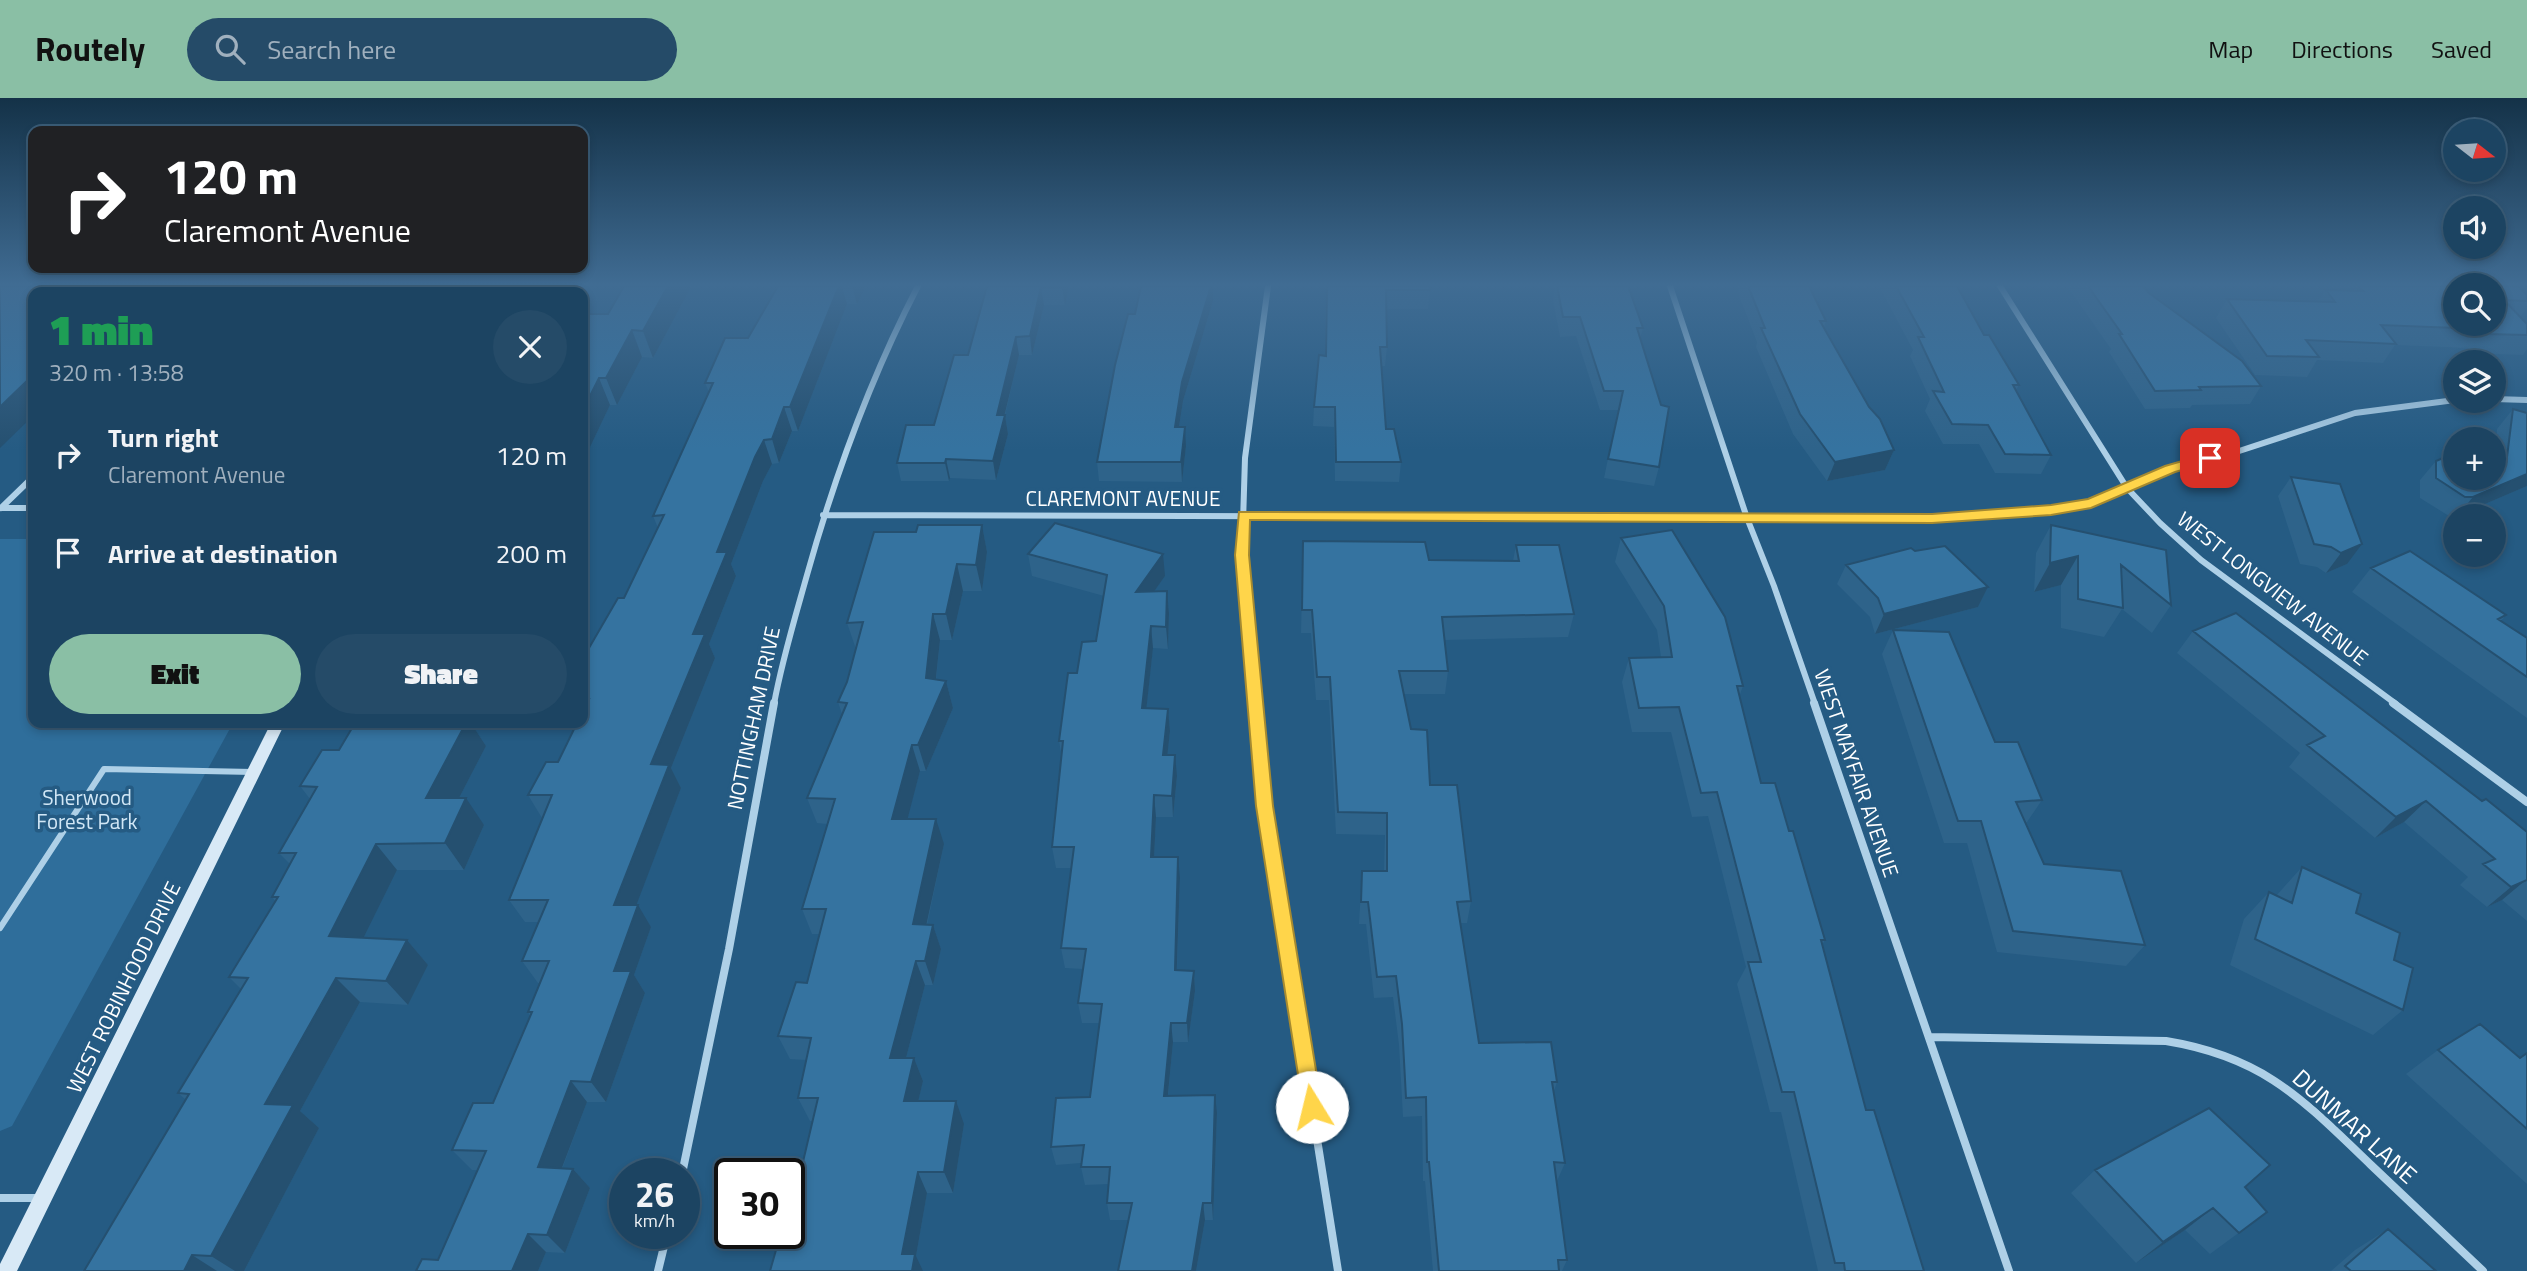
<!DOCTYPE html>
<html lang="en">
<head>
<meta charset="utf-8">
<style>
	:root { --surface:#1c4462; --page:#254b68; --text:#f1f3f6; --muted:#a0b0be; --line:#3a5c77; --accent:#8abfa5 }
	body { margin:0; font-family:"Titillium Web",sans-serif; background:var(--page); color:var(--text); height:100vh; display:flex; flex-direction:column; font-size:26px; white-space:nowrap }
	* { box-sizing:border-box; margin:0 }
	p { font-size:23px; color:var(--muted) }
	.icon { flex:none; width:38px; height:38px; fill:none; stroke:currentColor; stroke-width:2; stroke-linecap:round; stroke-linejoin:round }
	.map { position:relative; flex:1; overflow:hidden }
	.sheet { position:absolute; left:28px; top:189px; width:560px; height:441px; display:flex; flex-direction:column; background:var(--surface); border-radius:14px; box-shadow:0 4px 10px #0003,0 0 0 2px var(--line) }
	.sheet>* { flex:none }
	.guide { position:absolute; left:28px; top:28px; width:560px; height:147px; border-radius:14px; box-shadow:0 4px 10px #0003,0 0 0 2px var(--line); background:#202124; color:#fff; overflow:hidden }
	.needle { width:46px; rotate:107deg }
	.buttons { position:absolute; left:2443px; top:21px; display:grid; gap:14px }
	.buttons a { display:grid; place-items:center; width:63px; height:63px; border-radius:50%; background:var(--surface); box-shadow:0 4px 10px #0003,0 0 0 2px var(--line); font-size:35px }
	.speed { position:absolute; left:609px; top:1060px; display:flex; gap:14px; font-size:35px; font-weight:700; text-align:center }
	.speed>* { display:grid; place-content:center; width:91px; height:91px; border-radius:50%; background:var(--surface); box-shadow:0 4px 10px #0003,0 0 0 2px var(--line); line-height:1 }
	.speed small { font-size:18px; font-weight:400 }
	.speed .limit { border:4px solid #111; border-radius:10px; background:#fff; color:#111 }
	.pin { position:absolute; display:grid; place-items:center; width:60px; height:60px; color:#fff; margin:-30px; border-radius:14px; box-shadow:0 4px 10px #0006 }
	.me { position:absolute; width:77px; margin:-38px; rotate:351deg; stroke-linejoin:round; filter:drop-shadow(0 0 5px #0008) }
	.turn { display:flex; align-items:center; gap:24px; height:147px; padding:0 21px; font-size:32px }
	.turn .icon { width:91px; height:91px; stroke-width:2.5 }
	.turn b { display:block; font-size:49px; line-height:60px }
	.round { display:grid; place-items:center; flex:none; width:74px; height:74px; border-radius:37px; background:var(--page) }
	.head { display:flex; align-items:center; justify-content:space-between; height:119px; padding:0 21px }
	h1 { font-size:42px; font-weight:800; line-height:52px; color:#1e9e55 }
	.action { display:flex; gap:14px; margin-top:auto; padding:14px 21px }
	.action a { flex:1; height:80px; border-radius:42px; background:var(--accent); color:#111; font-size:28px; font-weight:800; line-height:80px; text-align:center }
	.action a+a { background:var(--page); color:var(--text) }
	ul { padding:0; list-style:none }
	li { display:flex; align-items:center; gap:21px; height:98px; padding:0 21px }
	li div { flex:1 }
	li b { display:block; font-size:26px }
	li em { font-style:normal }
	header { display:flex; align-items:center; gap:42px; box-sizing:border-box; height:98px; padding:0 35px; background:var(--accent); color:#111 }
	header strong { font-size:33px }
	nav { display:flex; gap:38px; margin-inline-start:auto; font-size:24px }
	.search { width:490px; height:63px; background:var(--page); display:flex; align-items:center; gap:18px; box-sizing:border-box; padding:0 24px; border-radius:38px; color:var(--muted); font-size:26px }
	.map>svg:first-child { display:block }
	.green { fill:#2f6e9b }
	.lines { fill:none; stroke-linecap:round; stroke-linejoin:round }
	.lane { stroke:#aed0e7; stroke-width:6 }
	.street-far1 { stroke:#aed0e7; stroke-width:6 }
	.street { stroke:#aed0e7; stroke-width:8 }
	.secondary { fill:#d8e9f6; fill-rule:evenodd }
	.wall { fill:#2e638a }
	.shaded-wall { fill:#255070 }
	.building { fill:#3573a0; stroke:#255070; stroke-width:2 }
	.route { fill:#ffd54a; stroke:#a68a30; stroke-width:2 }
	.labels { text-anchor:middle; dominant-baseline:central; stroke-width:7; stroke-linejoin:round; paint-order:stroke }
	.street-label { font-size:21px; fill:#fff; stroke:#255b83 }
	.park-label { font-size:21px; fill:#d1e7f6; stroke:#255b83 }
	.near-street-label { font-size:24px; fill:#fff; stroke:#255b83 }
</style>
</head>
<body>
<header>
<strong>Routely</strong>
<div class="search"><svg class="icon" aria-label="search" viewBox="0 0 24 24"><circle cx="10" cy="10" r="6"/><path d="M15 15l6 6"/></svg>Search here</div>
<nav><a>Map</a><a>Directions</a><a>Saved</a></nav>
</header>
<div class="map">
<svg width="2527" height="1173" viewBox="0 0 2527 1173">
	<rect width="100%" height="100%" fill="#255b83"/>
	<!-- green -->
	<path class="green" d="M0 441H33V625H233L12 1028 0 1033Z"/>
	<g class="lines">
		<!-- lane -->
		<path class="lane" d="M0 830 104 671 253 674"/>
		<!-- street-far1 -->
		<path class="street-far1" d="M1670 188 1747 420 1774 488 1815 606
			M2000 188 2127 390 2160 425 2201 462 2396 606
			M221 194 227 188
			M2494 301 2527 302
			M1 410 33 379
			M1 410H33
			M823 417 1932 420 2051 412 2091 405 2189 364 2230 356 2355 315 2455 302
			M774 606C782 562 795 520 807 477 835 377 870 281 918 188
			M1255 606 1242 457 1245 360 1268 188"/>
		<!-- street -->
		<path class="street" d="M1255 605 1264 708 1338 1173
			M1814 605 2009 1173
			M2393 605 2527 704
			M1929 939 2166 943C2264 959 2302 1001 2371 1067 2408 1102 2446 1138 2483 1173
			M682 1076 729 851 774 605
			M0 1100H41
			M658 1173 667 1136"/>
		<!-- secondary -->
		<path class="secondary" d="M557 188H567L562 194H552Z
			M271 625H285L17 1173H0V1166Z"/>
	</g>
	<!-- wall -->
	<path class="wall" d="M0 188H173L167 194H33Z
		M385 188H498L495 193H491L490 194H380Z
		M624 188H699L697 191H690L653 260 642 259 617 307H610L583 364V216H608Z
		M778 188H866L857 206H847L798 333H792L779 365 772 366 763 383 731 466 736 478 709 546 715 560 671 670 681 690 636 807 651 829 634 877 645 895 606 1004H587L562 1071H573L590 1090 565 1155 546 1154 538 1173H416L438 1162 478 1072H472L452 1052 493 1005 530 918 528 914 540 885H538L522 863 538 824H525L509 802 542 720 528 697 558 664 583 625V550H589L624 500 658 430 653 418 709 294 705 285 748 240Z
		M987 188H1069L1065 207H1044L1032 257H1019L1005 317 1008 336 996 382 950 380 949 383H901L897 365 934 327 968 257Z
		M1327 188 1430 192 1428 211H1386L1387 249 1385 268H1381L1386 331 1401 364 1399 384 1335 383 1334 329 1313 328 1314 309 1325 258V219Z
		M1555 188H1628L1643 230 1640 241 1659 369 1654 388 1604 380 1618 312H1600L1576 238 1560 239 1553 202Z
		M1738 188H1809L1826 223 1824 230 1894 352 1885 372 1827 383 1793 336 1756 249 1757 244 1738 195 1739 191Z
		M1879 188H1957L1984 237 2019 287 2016 292 2051 357 2041 376 1995 375 1979 346H1943L1925 313 1930 301 1910 258 1913 252Z
		M2067 188H2143L2149 195 2261 288 2250 306 2192 307 2190 310 2145 311 2109 254 2111 251Z
		M2329 188H2494L2527 197V210L2520 219 2527 226V251L2523 257 2472 255 2468 250 2395 247 2383 265 2317 262 2307 279 2255 277 2216 220 2227 201 2318 203 2326 192H2333Z
		M1213 203 1183 303 1179 329 1186 348 1182 384 1099 383 1097 364 1135 216Z
		M2513 311 2527 315V388L2457 418H2449L2420 400V382L2436 363 2494 380V358L2497 331Z
		M2291 379 2347 466 2326 475 2317 469 2300 466 2278 398Z
		M982 427 987 454 982 493H963L952 542H940L936 582 946 583 953 610 926 673H920L907 721 944 746 927 827H933L941 851 933 887H925L906 960H914L923 983 918 1003 964 1026 953 1095H927L916 1158 777 1146 771 1138 798 1085 813 1023H810L798 1000 806 962 790 961 778 938 807 885 819 836H812L802 811 827 726 817 725 807 700 842 616 838 604 847 584 856 551 847 525 916 434Z
		M2051 427 2166 452 2171 507 2152 535 2122 511 2104 539 2061 530V487L2034 494 2036 455Z
		M1621 440 1743 588 1739 599 1761 685 1789 733 1825 842 1822 847 1866 1012 1924 1173H1818L1781 1014H1770L1737 886 1746 869 1708 718 1692 719 1671 634H1632L1622 584 1629 560 1661 559 1657 532 1615 464Z
		M1303 443 1429 462 1513 463 1516 447 1574 516 1568 539 1445 542 1448 573 1445 596H1404L1411 631 1430 687 1471 803 1467 825H1460L1479 945 1557 984 1554 993 1565 1065 1557 1083 1567 1162 1562 1173H1433L1425 1083H1423L1422 1018 1403 1019 1399 947 1393 899 1374 900 1366 826H1359L1362 773H1384L1385 737 1336 736 1329 602H1316L1311 535H1301Z
		M1915 453 1988 489 1978 509 1875 536 1870 519 1837 486 1846 467Z
		M1028 456 1165 478 1154 493H1167L1169 515 1168 551 1153 550 1146 610 1168 611 1170 633 1167 657 1177 678 1173 719H1156L1154 759 1180 780 1177 872 1194 873 1195 893 1188 944H1173L1168 998 1217 1015 1213 1122H1205L1196 1173H1118L1129 1122H1110L1107 1105 1109 1086 1085 1087 1081 1069V1065L1056 1067 1051 1049 1090 999 1100 925H1082L1078 905 1083 871 1065 870 1061 850 1071 770H1056L1052 749 1062 660 1059 643 1077 575 1096 543 1104 498 1032 478Z
		M2371 470 2506 517 2501 523 2527 540V620L2352 494Z
		M1893 532 1995 644 2042 702 2027 724H2026L2044 766 2145 847 2126 868 1997 854 1967 745H1944L1882 556Z
		M2193 533 2482 703 2527 734V823L2502 802 2487 809 2460 787 2468 779 2404 724 2375 740 2289 669 2300 655 2177 555Z
		M355 625H471L486 648 459 700 484 727 464 772H397L363 840 407 842 428 867 408 907 360 904 300 1013 319 1030 244 1173H84L186 1002 178 995 241 891 229 879 276 804 272 799 290 766 279 755 310 701 300 688 339 652Z
		M2302 769 2356 815 2394 862 2403 912 2373 937 2230 867 2244 821 2269 794 2276 798Z
		M2438 952 2520 960 2527 955V1086L2406 976Z
		M2095 1072 2245 1089 2267 1114 2210 1156 2185 1132 2136 1165 2071 1095Z
		M2388 1131 2436 1173H2331L2355 1152Z"/>
	<!-- shaded-wall -->
	<path class="shaded-wall" d="M121 188H122L127 194H114Z
		M139 188H173L167 194H144Z
		M311 188H341L336 194H306Z
		M467 188H489L491 193 490 194H462Z
		M668 188H689L690 191 653 260 643 233Z
		M839 188H842L847 206 798 333 790 309Z
		M852 188H866L857 206Z
		M1063 188H1069L1065 207 1062 189Z
		M1211 188H1213V203L1183 303 1176 348 1175 329 1182 284Z
		M1041 189 1044 207 1032 257 1030 238Z
		M632 232 642 259 617 307 606 280Z
		M1016 239 1019 257 1004 319 1005 317 1008 336 996 382 993 363 997 317Z
		M33 277V318L0 350V309Z
		M599 280 610 307 583 364V312Z
		M784 309 792 333 779 365 772 341Z
		M1185 329 1186 348 1182 384 1181 364Z
		M764 342 772 366 763 383 731 466 736 478 709 546 715 560 671 670 681 690 628 829 614 807 651 666 693 536 717 454 755 359Z
		M1894 352 1885 372 1827 383 1835 364Z
		M946 361 950 380 949 383 945 365Z
		M2527 376V388L2457 418 2473 399Z
		M982 427 987 454 982 493 976 467Z
		M2362 446 2347 466 2326 475 2341 455Z
		M1163 456 1165 478 1138 516 1136 494Z
		M2078 458 2061 487 2034 494 2050 465Z
		M957 466 963 493 952 542 946 516Z
		M1988 489 1978 509 1875 536 1884 516Z
		M1167 493 1169 515 1168 551 1166 529Z
		M933 516 940 542 933 607 926 580Z
		M1151 528 1153 550 1144 632 1142 610Z
		M946 583 953 610 926 673 918 647Z
		M1168 611 1170 633 1165 678 1163 657Z
		M466 625H471L486 648 445 727 426 700Z
		M912 647 920 673 901 746 892 721Z
		M1175 657 1177 678 1173 719 1172 698Z
		M1154 697 1156 719 1153 780 1151 759Z
		M466 700 484 727 464 772 445 745Z
		M2426 703 2404 724 2375 740 2396 719Z
		M936 721 944 746 921 851 913 826Z
		M376 746 397 772 352 863 329 838Z
		M1178 759 1180 780 1176 892 1175 872Z
		M2527 781 2502 802 2487 809 2511 789Z
		M638 807 651 829 634 877 645 895 606 1004 591 984 614 873Z
		M933 827 941 851 933 887 925 863Z
		M407 842 428 867 408 907 386 883Z
		M916 863 925 887 900 983 890 960Z
		M1194 873 1195 893 1188 944 1187 925Z
		M336 880 360 904 300 1013 319 1030 244 1173H235L211 1158 265 1006Z
		M1171 925 1173 944 1166 1016 1164 998Z
		M914 960 923 983 913 1025 904 1003Z
		M571 983 587 1004 555 1088 538 1069Z
		M1215 997 1217 1015 1213 1122 1212 1105Z
		M956 1003 964 1026 953 1095 944 1074Z
		M573 1071 590 1090 565 1155 547 1137Z
		M918 1074 927 1095 916 1158 923 1173H911L902 1156Z
		M1203 1105 1205 1122 1196 1173H1192Z
		M2213 1110 2185 1132 2136 1165 2163 1144Z
		M528 1136 546 1154 538 1173H512Z
		M192 1157 217 1173H184Z"/>
	<!-- building -->
	<path class="building" d="M0 188H121L114 194H33V277L0 309Z
		M260 188H311L306 194H251H255Z
		M385 188H467L462 194H380Z
		M624 188H668L643 233 632 232 606 280H599L583 312V216H608Z
		M778 188H839L790 309H784L772 341 764 342 755 359 717 454H727L693 536H705L651 666 669 667 614 807H638L614 873H631L591 984 571 983 538 1069 573 1071 547 1137 528 1136 512 1173H416L422 1161 438 1162 486 1053 452 1052 473 1005H493L532 914H528L549 863H522L548 802H509L552 697H528L546 664H558L577 625H583V614L589 601H583V550H589L618 500H624L664 417 653 418 713 285H705L725 240H748Z
		M987 188H1063L1062 189H1041L1030 238 1016 239 997 317H1005L993 363 946 361 945 365H897L906 327H934L954 257H968Z
		M1141 188H1211L1182 284 1175 329H1185L1181 364H1097L1115 267 1128 216H1135Z
		M1327 188H1430V192H1386L1387 249H1380L1386 331H1394L1401 364H1336L1335 309H1314L1319 257 1326 258Z
		M1557 188H1628L1643 230H1637L1661 307 1669 309 1659 369 1608 361 1623 293H1604L1580 219H1563Z
		M1748 188H1809L1826 223H1820L1869 309 1880 321 1894 352 1835 364 1800 316 1761 230H1765Z
		M1896 188H1957L1984 237H1989L2019 287H2013L2051 357 2005 356 1988 327 1952 326 1933 293 1944 294 1918 239H1924Z
		M2088 188H2143L2149 195 2242 263 2261 288 2199 289 2201 292 2155 293 2119 236H2122Z
		M2358 188H2455V226H2494V188H2518L2527 197V203L2504 202 2527 226V237L2487 236 2482 231 2381 227 2396 246 2306 242 2319 259 2267 258 2227 201 2335 204 2326 192 2363 193Z
		M2513 311 2527 315V376L2473 399H2465L2436 380V363L2455 355V380H2494V360L2506 367Z
		M2291 379 2340 386 2362 446 2341 455 2331 449 2314 446Z
		M1055 425 1163 456 1136 494 1167 493 1166 529 1151 528 1142 610 1168 611 1163 657H1175L1172 698 1154 697 1151 759H1178L1175 872 1194 873 1187 925H1171L1164 998 1215 997 1212 1105H1203L1192 1173H1118L1132 1105H1107L1110 1069H1081L1084 1047 1051 1049 1056 1000 1090 999 1102 906 1078 905 1086 851 1061 850 1074 749H1052L1063 643H1059L1068 575H1077L1082 544 1096 543 1107 477 1028 456Z
		M918 427H982L976 467 957 466 946 516H933L926 580 946 583 918 647H912L892 721H936L913 826 933 827 925 863H916L890 960H914L904 1003H956L944 1074H918L902 1156H915L912 1173H770L780 1138H771L772 1136H789V1085H798L818 1000H798L811 940 778 938 796 884 807 885 826 811H802L835 701 807 700 847 605 838 604 847 584 863 524 847 525 874 434H916Z
		M2051 427 2166 452 2171 507 2121 467 2123 510 2078 501V458L2050 465Z
		M1672 432 1725 519 1743 588H1737L1761 685H1775L1789 733H1793L1825 842H1821L1866 1012H1874L1924 1173H1845L1844 1165H1835L1794 994H1782L1748 864H1761L1717 694 1701 695 1679 609 1639 610 1629 560 1672 559 1664 508 1621 440Z
		M1303 443 1425 444 1429 462 1519 463 1516 447H1559L1574 516 1442 519 1448 573H1399L1411 631 1427 632 1430 687H1457L1471 803 1457 804 1479 945 1551 944 1557 984H1552L1565 1065 1554 1064 1567 1162H1558L1559 1173H1439L1429 1064H1427L1426 999 1406 1000 1402 926 1396 878 1377 879 1368 804H1361L1362 773H1387V715L1338 714 1330 579H1317L1312 512H1302Z
		M1945 448 1988 489 1884 516 1878 500 1846 467 1911 450 1915 453Z
		M2410 453 2506 517 2498 521 2527 540V579L2371 470Z
		M2236 515 2482 703 2486 701 2527 734V782L2511 789 2483 766 2495 761 2426 703 2396 719 2307 647 2325 638 2193 533Z
		M1893 532 1949 534 1995 644H2018L2042 702 2016 704 2044 766 2121 773 2145 847 2013 833 1981 723H1958Z
		M355 625H466L426 700H466L445 745 376 746 329 838 407 842 386 883 336 880 265 1006 293 1007 211 1158 192 1157 184 1173H84L189 996 178 995 248 880 229 879 278 799H272L296 755H279L317 689 300 688 322 652H339Z
		M2302 769 2361 796 2356 815 2400 835 2394 862 2413 870 2403 912 2255 841 2269 794 2292 805Z
		M2480 926 2520 960 2527 955V1031L2438 952Z
		M2209 1010 2270 1067 2245 1089 2267 1114 2239 1135 2213 1110 2163 1144 2095 1072Z
		M2388 1131 2436 1173H2351L2345 1168Z"/>
	<!-- sky -->
	<linearGradient id="sky" x2="0" y2="1"><stop stop-color="#143248"/><stop offset="0.53" stop-color="#406c93"/><stop offset="1" stop-color="#406c93" stop-opacity="0"/></linearGradient>
	<rect width="2527" height="352" fill="url(#sky)"/>
	<!-- route -->
	<path class="route" d="M2210 355 2216 360 2214 363 2175 374 2091 410 2051 417 1932 425 1250 422 1249 457 1273 708 1322 1009 1319 1015 1312 1018 1304 1015 1256 708 1235 457 1239 414 1932 416 2051 407 2088 401 2165 368Z"/>
	<g class="labels">
		<!-- street labels -->
		<g class="street-label">
			<text x="1123" y="400">CLAREMONT AVENUE</text>
			<text transform="translate(2273 490) rotate(38)">WEST LONGVIEW AVENUE</text>
			<text transform="translate(753 620) rotate(-78)">NOTTINGHAM DRIVE</text>
			<text transform="translate(1857 675) rotate(71)">WEST MAYFAIR AVENUE</text>
			<text transform="translate(123 889) rotate(-64)">WEST ROBINHOOD DRIVE</text>
		</g>
		<!-- park labels -->
		<g class="park-label">
			<text x="87" y="699">Sherwood<tspan x="87" dy="24">Forest Park</tspan></text>
		</g>
		<!-- near-street labels -->
		<g class="near-street-label">
			<text transform="translate(2355 1028) rotate(42)">DUNMAR LANE</text>
		</g>
	</g>
</svg>
<div class="buttons">
<a><svg class="needle" viewBox="-14 -14 28 28"><path d="M0-13l5 13h-10z" fill="#e53935"/><path d="M0 13l5-13h-10z" fill="#a0b0be"/></svg></a>
<a><svg class="icon" aria-label="sound" viewBox="0 0 24 24"><path d="M4 9h4l5-4v14l-5-4H4zM17 9q2 3 0 6"/></svg></a>
<a><svg class="icon" aria-label="search" viewBox="0 0 24 24"><circle cx="10" cy="10" r="6"/><path d="M15 15l6 6"/></svg></a>
<a><svg class="icon" aria-label="layers" viewBox="0 0 24 24"><path d="M12 4l9 5-9 5-9-5zM3 14l9 5 9-5"/></svg></a>
<a>+</a>
<a>−</a>
</div>
<div class="speed"><div>26<small>km/h</small></div><div class="limit">30</div></div>
<div class="pin" style="left:2210px;top:360px;background:#d93025"><svg class="icon" aria-label="arrive" viewBox="0 0 24 24"><path d="M6 21V4h12l-3 4 3 4H6"/></svg></div>
<svg class="me" style="left:1312px;top:1009px" viewBox="-20 -20 40 40"><circle r="19" fill="#fff"/><path d="M0-13L10 11 0 6-10 11z" fill="#ffd54a"/></svg>
<div class="guide">
<div class="turn"><svg class="icon" aria-label="right" viewBox="0 0 24 24"><path d="M7 20v-9h11M14 6l5 5-5 5"/></svg><div><b>120 m</b>Claremont Avenue</div></div>
</div>
<section class="sheet">
<div class="head"><div><h1>1 min</h1><p>320 m · 13:58</p></div><a class="round"><svg class="icon" aria-label="close" viewBox="0 0 24 24"><path d="M6 6l12 12M18 6L6 18"/></svg></a></div>
<ul>
<li><svg class="icon" aria-label="right" viewBox="0 0 24 24"><path d="M7 20v-9h11M14 6l5 5-5 5"/></svg><div><b>Turn right</b><p>Claremont Avenue</p></div><em>120 m</em></li>
<li><svg class="icon" aria-label="arrive" viewBox="0 0 24 24"><path d="M6 21V4h12l-3 4 3 4H6"/></svg><div><b>Arrive at destination</b></div><em>200 m</em></li>
</ul>
<div class="action"><a>Exit</a><a>Share</a></div>
</section>
</div>
</body>
</html>
